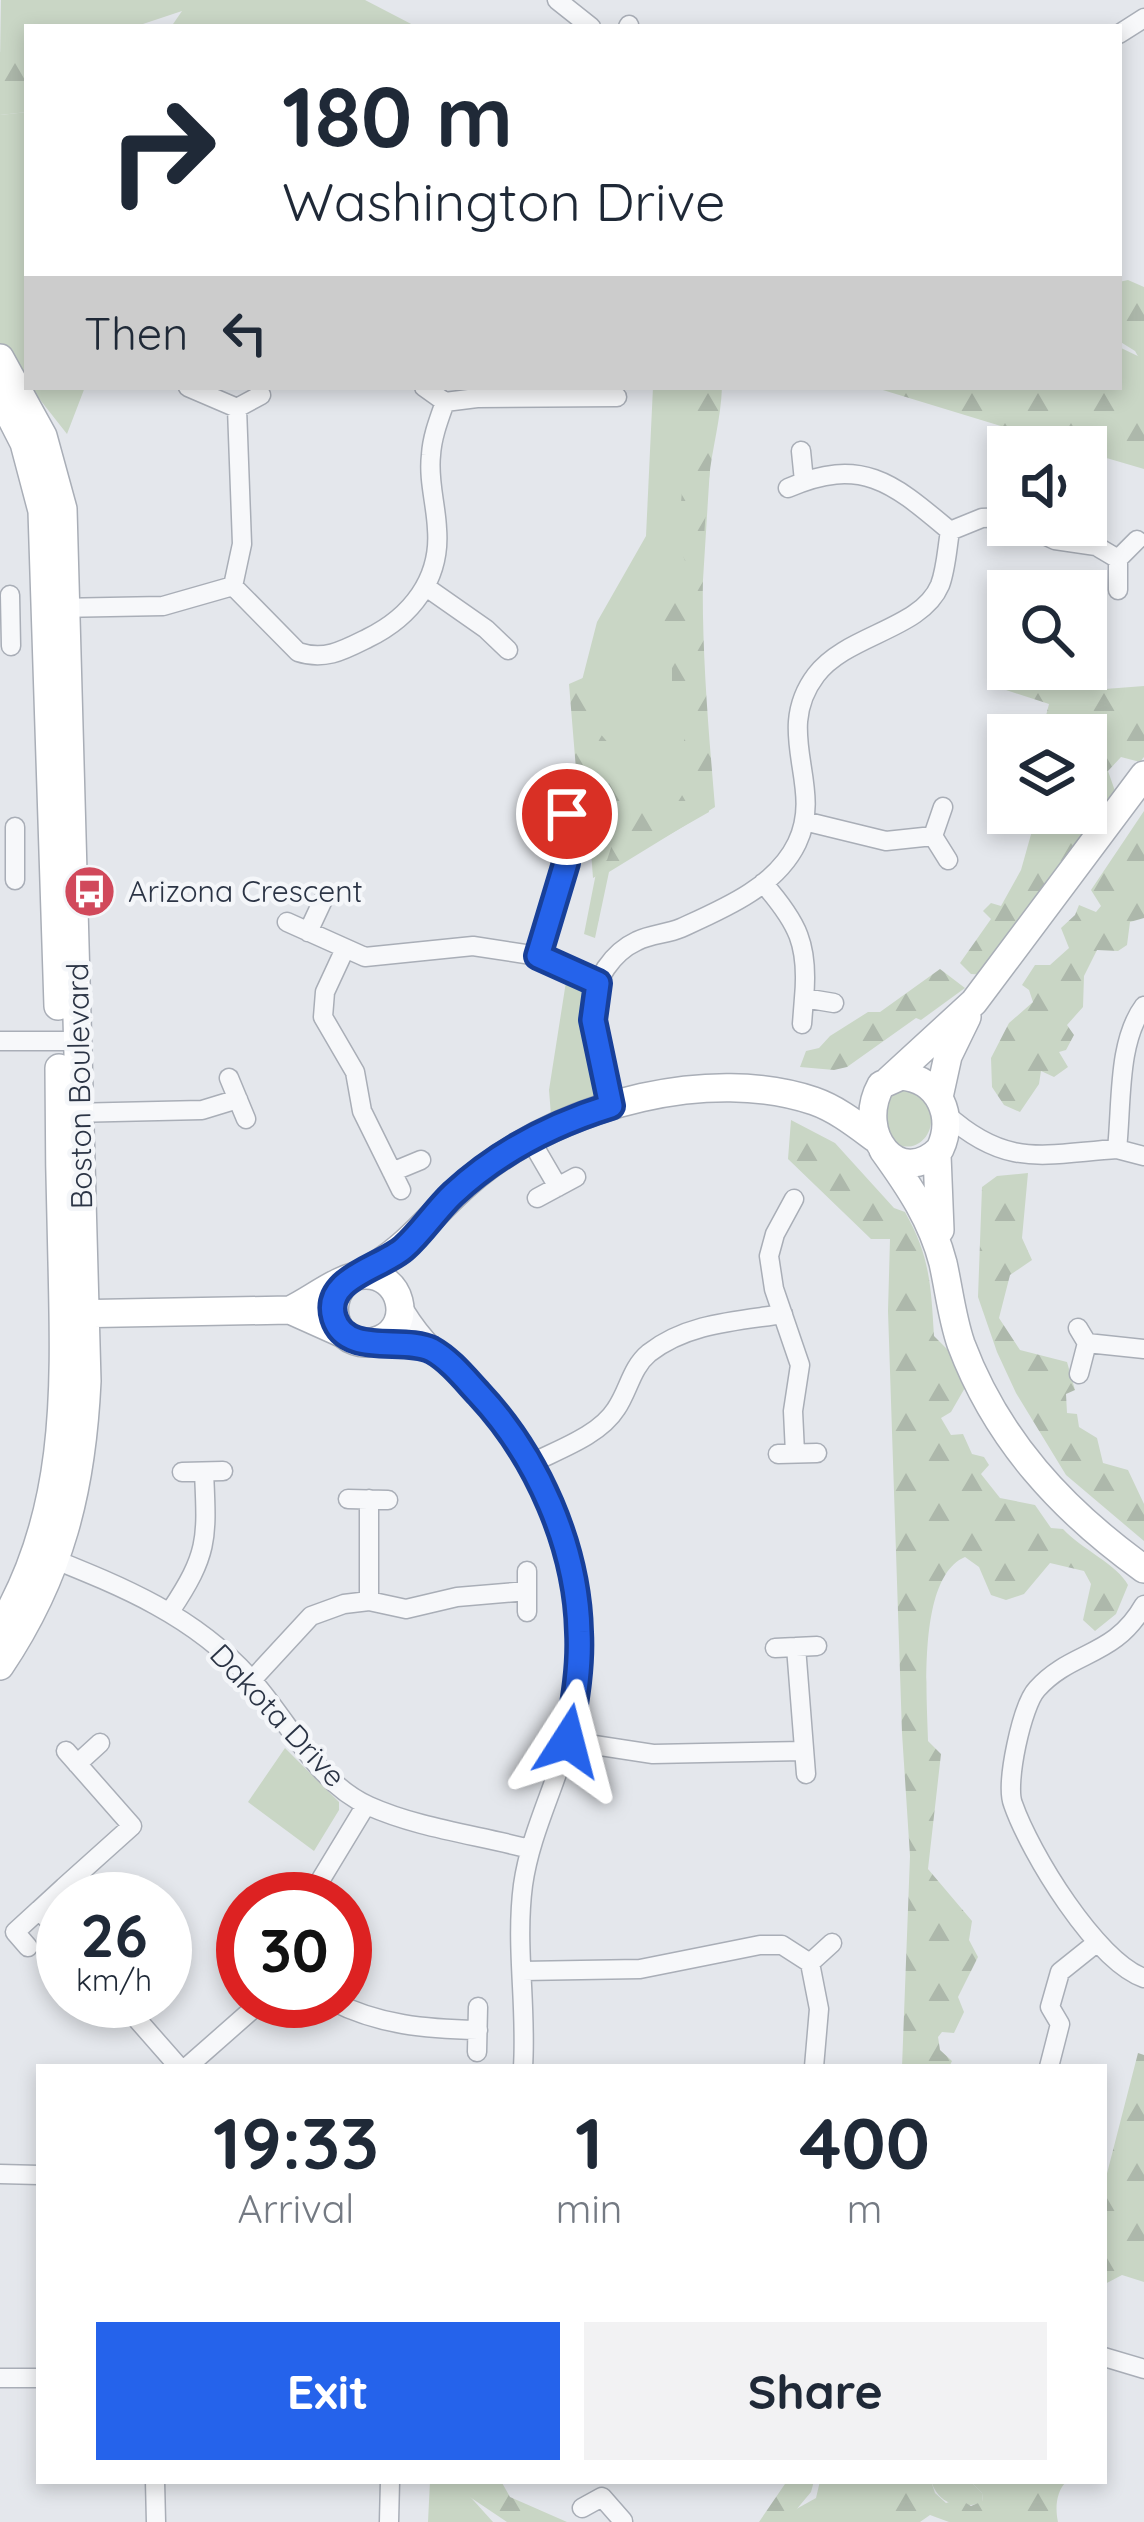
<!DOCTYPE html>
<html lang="en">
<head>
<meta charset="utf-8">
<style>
	:root { --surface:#fff; --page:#f2f2f3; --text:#1f2937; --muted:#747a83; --accent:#2563eb }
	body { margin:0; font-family:Quicksand,sans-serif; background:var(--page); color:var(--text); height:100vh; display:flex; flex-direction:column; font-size:45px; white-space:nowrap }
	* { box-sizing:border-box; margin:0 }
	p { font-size:39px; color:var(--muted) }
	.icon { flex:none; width:66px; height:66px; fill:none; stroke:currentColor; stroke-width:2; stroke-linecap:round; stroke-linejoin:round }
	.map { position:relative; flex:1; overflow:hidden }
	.sheet { position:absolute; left:36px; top:2064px; width:1071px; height:420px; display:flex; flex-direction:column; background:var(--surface); border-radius:0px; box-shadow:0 6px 18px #0003 }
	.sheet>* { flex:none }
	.top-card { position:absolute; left:24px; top:24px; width:1098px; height:366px; border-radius:0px; box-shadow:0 6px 18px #0003; background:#fff; color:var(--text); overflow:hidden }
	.fabs { position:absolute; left:987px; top:426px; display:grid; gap:24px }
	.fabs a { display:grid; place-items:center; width:120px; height:120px; border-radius:0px; background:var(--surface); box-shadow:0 6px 18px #0003; font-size:60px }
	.speed { position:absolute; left:36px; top:1872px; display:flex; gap:24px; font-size:60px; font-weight:700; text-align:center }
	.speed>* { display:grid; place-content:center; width:156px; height:156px; border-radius:50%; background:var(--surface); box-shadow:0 6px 18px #0003; line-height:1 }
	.speed small { font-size:30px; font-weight:400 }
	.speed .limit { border:18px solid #d22; background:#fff; color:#111 }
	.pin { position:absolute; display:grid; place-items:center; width:102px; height:102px; color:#fff; margin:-51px; border:6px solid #fff; border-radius:50%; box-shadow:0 3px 12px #0007 }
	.me { position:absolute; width:132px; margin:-66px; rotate:9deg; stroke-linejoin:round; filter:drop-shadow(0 0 9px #0008) }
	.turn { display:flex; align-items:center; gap:42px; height:252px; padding:0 60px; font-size:54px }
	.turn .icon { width:156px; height:156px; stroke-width:2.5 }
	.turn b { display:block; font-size:84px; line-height:102px }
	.then { display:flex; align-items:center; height:114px; padding:0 60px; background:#0003; gap:24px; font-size:45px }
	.eta { display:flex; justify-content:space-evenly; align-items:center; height:204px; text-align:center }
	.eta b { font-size:72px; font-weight:700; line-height:84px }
	.cta { display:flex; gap:24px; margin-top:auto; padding:24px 60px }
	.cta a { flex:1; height:138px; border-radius:0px; background:var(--accent); color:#fff; font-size:48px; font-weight:700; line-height:138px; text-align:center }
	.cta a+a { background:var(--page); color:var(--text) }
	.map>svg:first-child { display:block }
	.green { fill:#c9d6c5 }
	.forest { fill:url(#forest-firs) }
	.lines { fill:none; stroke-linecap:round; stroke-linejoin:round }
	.street-casing { stroke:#a9aeb7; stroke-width:21 }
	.secondary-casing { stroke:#a9aeb7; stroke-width:30 }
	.street { stroke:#f7f8fa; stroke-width:18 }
	.secondary { stroke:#fff; stroke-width:27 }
	.route-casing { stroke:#184099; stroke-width:30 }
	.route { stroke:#2563eb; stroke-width:21 }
	.labels { text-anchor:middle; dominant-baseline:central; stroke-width:9; stroke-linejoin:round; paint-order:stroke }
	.poi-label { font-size:30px; fill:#2b3445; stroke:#f4f6f9; text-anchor:start }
	.street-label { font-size:30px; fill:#2b3445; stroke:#f4f6f9 }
</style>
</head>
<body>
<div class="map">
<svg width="1144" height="2522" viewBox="0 0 1144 2522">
	<defs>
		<pattern id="forest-firs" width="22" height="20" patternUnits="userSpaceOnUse" patternTransform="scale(3)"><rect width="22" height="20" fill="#c9d6c5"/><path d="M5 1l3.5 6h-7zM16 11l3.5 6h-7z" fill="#adb8ab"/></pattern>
	</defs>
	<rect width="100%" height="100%" fill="#e4e7ec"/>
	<!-- green -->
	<path class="green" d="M365 0 417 27H171L182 11 134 27H27V57L0 63 1 0Z
		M27 112V384L0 349V115Z
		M1119 347 1144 359V431L1005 387H1119Z
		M30 387H85L67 434Z
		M653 387H715L702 596 690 639 709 812 593 878 579 692 597 622 646 536Z
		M568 969 598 983 611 1106 552 1128 549 1090Z
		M910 1087C915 1092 921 1096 925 1101 941 1123 924 1154 897 1145 886 1127 880 1109 893 1090Z
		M285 1748 339 1802V1810L314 1851 248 1802Z
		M430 2481H456L493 2522H428Z
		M820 2481H922L877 2522H773L816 2498Z
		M931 2481H970L982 2493 983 2502C960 2510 939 2505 931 2481Z"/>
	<!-- forest -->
	<path class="forest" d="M27 50V112L0 115V52Z
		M1128 280 1144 287V367L1135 351 1119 341V282Z
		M690 387H722C721 419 712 448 709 479 696 588 706 699 715 807L609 872 595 938 584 934 597 868 607 860 616 833 580 818 569 684 585 677 592 724 616 752 622 790 640 813C671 815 681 806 689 776L680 754 687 731 684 709 672 692V661L663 653 664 596 688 569 678 542Z
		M873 387H1091L1144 403V469L1086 452V447H1070Z
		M1009 669H1027L1025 683 1092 690 1144 686V757L1140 762 1121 757 1108 771 1115 791 987 975 971 974 960 963 991 919 983 911 991 903 1001 906 1021 870 1037 813H1086V735H1041L1049 704 1003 689Z
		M1144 811V918L1130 922 1127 945 1118 951 1097 950 1084 976 1083 1007 1067 1025 1074 1035 1066 1050 1059 1052 1068 1067 1054 1077 1041 1071 1039 1084 1020 1112 1004 1105 992 1087 991 1058 1009 1023 1033 1002 1029 990 1022 985 1035 965H1050L1069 948 1061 928 1075 915 1079 905 1096 912 1101 906 1091 890Z
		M940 969 965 988 921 1020 916 1018 847 1067 834 1070 800 1067 806 1051 819 1048 830 1036 868 1012H880Z
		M791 1120 835 1143 894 1208 905 1212C930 1256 931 1286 934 1336L948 1350 966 1386 951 1412 941 1418 951 1435 963 1434 972 1454 984 1457 989 1465 981 1474 1000 1498 1035 1505 1051 1528 1063 1529C1080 1548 1118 1565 1128 1585L1116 1614 1095 1631 1083 1620 1091 1584 1084 1571 1050 1563 1024 1594 1006 1600 991 1595 979 1567 965 1557C917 1577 927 1697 928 1741L941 1754 928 1869 972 1921 969 1940 978 1957 958 1997 964 2012 954 2033 942 2032 938 2037 940 2050 952 2061 949 2067H902L910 1856 902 1733 888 1311 890 1239H871L788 1159Z
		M1028 1173 1022 1238 1032 1260 1010 1275 999 1318 1020 1350 1067 1362 1075 1390 1066 1394 1067 1413 1077 1414 1079 1427 1097 1438 1103 1463 1128 1470 1144 1504V1541L1066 1475 1016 1393 997 1352 978 1297 982 1187 997 1176Z
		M1138 2053 1144 2055V2282L1122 2275 1105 2284 1104 2185Z
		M446 2481H501L510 2497 567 2522H507Z
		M787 2481H814L811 2492 786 2522H759Z
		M894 2481H931L935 2493 946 2503 959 2499 971 2506 983 2501 982 2493 970 2481H1067C1056 2491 1055 2508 1058 2522H949L930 2515 920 2522H869L879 2501 895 2487Z"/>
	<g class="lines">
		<defs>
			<path id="street" d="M557 0 591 27
				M628 27 629 25
				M1119 34 1144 18
				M188 387 237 408 261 395
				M445 402 477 398 617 397
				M801 451 804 481
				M788 488C863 455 895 485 950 531L982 518 1008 517
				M1023 525 1055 540 1096 546 1118 559
				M233 586 298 652C325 661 344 650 368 638 411 617 441 579 437 529 436 504 428 480 431 455 432 437 439 419 445 402L424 387
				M426 587 486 629 508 650
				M1118 590V559L1137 540
				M10 595 11 646
				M57 608 163 606 233 586 242 544 237 408
				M943 807 933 836 948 860
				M533 811 567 814 566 789
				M804 821 886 841 933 836
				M15 827V880
				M763 883C798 923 809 945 804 998
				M287 922 365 957 473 946 538 956 598 983
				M308 932 323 900
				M344 951 325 992 323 1017 355 1072 362 1111 401 1190
				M538 956 566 863 567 814
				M802 1024 804 998 834 1003
				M0 1041H76
				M229 1078 246 1119
				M611 1106C605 1075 592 1039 593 1007 593 980 613 952 637 941 651 934 667 934 681 928 723 909 776 887 797 843 825 785 772 733 816 675 847 634 921 630 940 585 946 569 947 549 950 531
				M70 1113 202 1110 238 1099
				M946 1114C1007 1169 1044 1154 1117 1149 1122 1105 1117 1042 1144 1006
				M530 1139 558 1187
				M1117 1149 1144 1156
				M392 1172 421 1160
				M537 1198 576 1177
				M794 1199 775 1234 769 1256 774 1289 800 1365 793 1411 795 1453
				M400 1302C425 1348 457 1367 489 1405 512 1432 532 1465 547 1497 581 1574 589 1666 566 1746 552 1794 530 1836 523 1885 515 1946 527 2006 523 2067
				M1078 1328 1087 1343 1079 1374
				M1087 1343 1144 1349
				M778 1454 817 1453
				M530 1464C557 1450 599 1436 616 1409 629 1390 631 1368 649 1353 687 1323 737 1321 783 1314
				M182 1472 223 1471
				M348 1499 388 1500
				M46 1556C123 1587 193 1615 250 1678 288 1719 315 1782 369 1806 418 1828 477 1835 530 1849
				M527 1571V1612
				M369 1601V1499
				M1144 1605C1114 1658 1072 1650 1037 1689 1022 1705 1005 1784 1013 1804 1030 1853 1096 1961 1144 1978
				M171 1610C209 1553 207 1538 204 1472
				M796 1647 806 1774
				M775 1648 817 1646
				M252 1680 311 1616 344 1604 369 1601 406 1609 457 1597 527 1591
				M568 1741 653 1754 804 1751
				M66 1751 132 1826 64 1887 73 1899
				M77 1764 100 1743
				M309 1899 366 1805
				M63 1936 39 1910 64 1887
				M28 1947 15 1932 39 1910
				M810 1963 819 2009 814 2067
				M522 1971 640 1969 760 1945H782L810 1963 832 1943
				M121 2001 179 2067
				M332 2001C379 2025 426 2029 478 2030
				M477 2052 478 2007
				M187 2067 262 2001
				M1049 2067 1060 2024 1050 2007 1060 1972 1095 1944
				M0 2174 39 2175
				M1104 2357 1144 2369
				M0 2378H39
				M155 2481 156 2522
				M582 2508 602 2497 623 2521
				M389 2522 390 2481"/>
			<path id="secondary" d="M0 358 43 436 63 509 87 1381C82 1489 61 1575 0 1666
				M0 396 24 443 42 511 58 1006
				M901 1076C940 1079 955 1117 940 1149 899 1190 854 1134 881 1085Z
				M889 1080 974 1002 1144 775
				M939 1097 948 1056 967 1017
				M883 1150C909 1186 932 1220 943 1263 949 1290 952 1318 961 1344 997 1440 1062 1510 1144 1569
				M937 1155 940 1230
				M359 1275C414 1247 436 1205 484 1169 569 1104 710 1066 814 1101 837 1109 857 1125 876 1139
				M290 1310C312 1300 341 1275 365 1275 401 1274 414 1324 381 1339 342 1357 317 1307 349 1279
				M67 1314 290 1310 348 1336
				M0 1628C69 1514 65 1390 62 1262 60 1197 59 1133 59 1068"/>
		</defs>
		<!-- street casing -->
		<use href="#street" class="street-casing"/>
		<!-- secondary casing -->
		<use href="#secondary" class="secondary-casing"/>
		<!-- street -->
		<use href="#street" class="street"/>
		<!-- secondary -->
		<use href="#secondary" class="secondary"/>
	</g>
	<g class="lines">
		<defs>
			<path id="route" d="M567 814 566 863 538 956 598 983 593 1020 611 1106C553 1124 498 1152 453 1194 436 1210 422 1232 404 1248 382 1268 322 1278 334 1318 346 1357 404 1336 432 1350 450 1360 465 1379 479 1394 537 1456 577 1546 579 1632 581 1668 574 1705 568 1741"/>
		</defs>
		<!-- route casing -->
		<use href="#route" class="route-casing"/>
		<!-- route -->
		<use href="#route" class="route"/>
	</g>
	<!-- icons -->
	<defs>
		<symbol id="bus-disc" viewBox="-11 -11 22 22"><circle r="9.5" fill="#d1495b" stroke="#f4f6f9"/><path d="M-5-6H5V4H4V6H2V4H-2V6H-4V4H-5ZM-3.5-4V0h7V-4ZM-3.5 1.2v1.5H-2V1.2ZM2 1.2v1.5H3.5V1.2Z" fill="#fff"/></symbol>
	</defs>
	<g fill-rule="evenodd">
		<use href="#bus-disc" x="60" y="862" width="59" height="59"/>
	</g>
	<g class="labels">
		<!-- poi labels -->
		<g class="poi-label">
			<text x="128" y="891">Arizona Crescent</text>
		</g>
		<!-- street labels -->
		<g class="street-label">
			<text transform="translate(79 1086) rotate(-91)">Boston Boulevard</text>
			<text transform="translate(278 1715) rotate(47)">Dakota Drive</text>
		</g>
	</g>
</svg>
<div class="fabs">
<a><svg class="icon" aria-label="sound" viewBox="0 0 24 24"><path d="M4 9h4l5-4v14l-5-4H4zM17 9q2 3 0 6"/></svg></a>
<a><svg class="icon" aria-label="search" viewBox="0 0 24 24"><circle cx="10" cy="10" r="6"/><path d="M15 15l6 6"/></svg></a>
<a><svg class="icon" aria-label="layers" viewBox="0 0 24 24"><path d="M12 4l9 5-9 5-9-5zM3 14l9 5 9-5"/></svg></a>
</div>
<div class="speed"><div>26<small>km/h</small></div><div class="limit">30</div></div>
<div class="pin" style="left:567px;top:814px;background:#d93025"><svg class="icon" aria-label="arrive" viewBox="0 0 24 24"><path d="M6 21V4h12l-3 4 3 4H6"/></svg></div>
<svg class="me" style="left:568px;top:1741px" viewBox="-20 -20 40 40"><path d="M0-17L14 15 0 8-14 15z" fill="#2563eb" stroke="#fff" stroke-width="4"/></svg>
<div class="top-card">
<div class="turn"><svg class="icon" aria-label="right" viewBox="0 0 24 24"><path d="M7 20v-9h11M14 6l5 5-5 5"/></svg><div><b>180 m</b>Washington Drive</div></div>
<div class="then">Then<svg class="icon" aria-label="left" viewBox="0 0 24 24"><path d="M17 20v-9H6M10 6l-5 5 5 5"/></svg></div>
</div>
<section class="sheet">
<div class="eta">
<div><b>19:33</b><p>Arrival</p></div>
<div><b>1</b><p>min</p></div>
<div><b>400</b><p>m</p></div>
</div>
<div class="cta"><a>Exit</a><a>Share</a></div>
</section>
</div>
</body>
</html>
